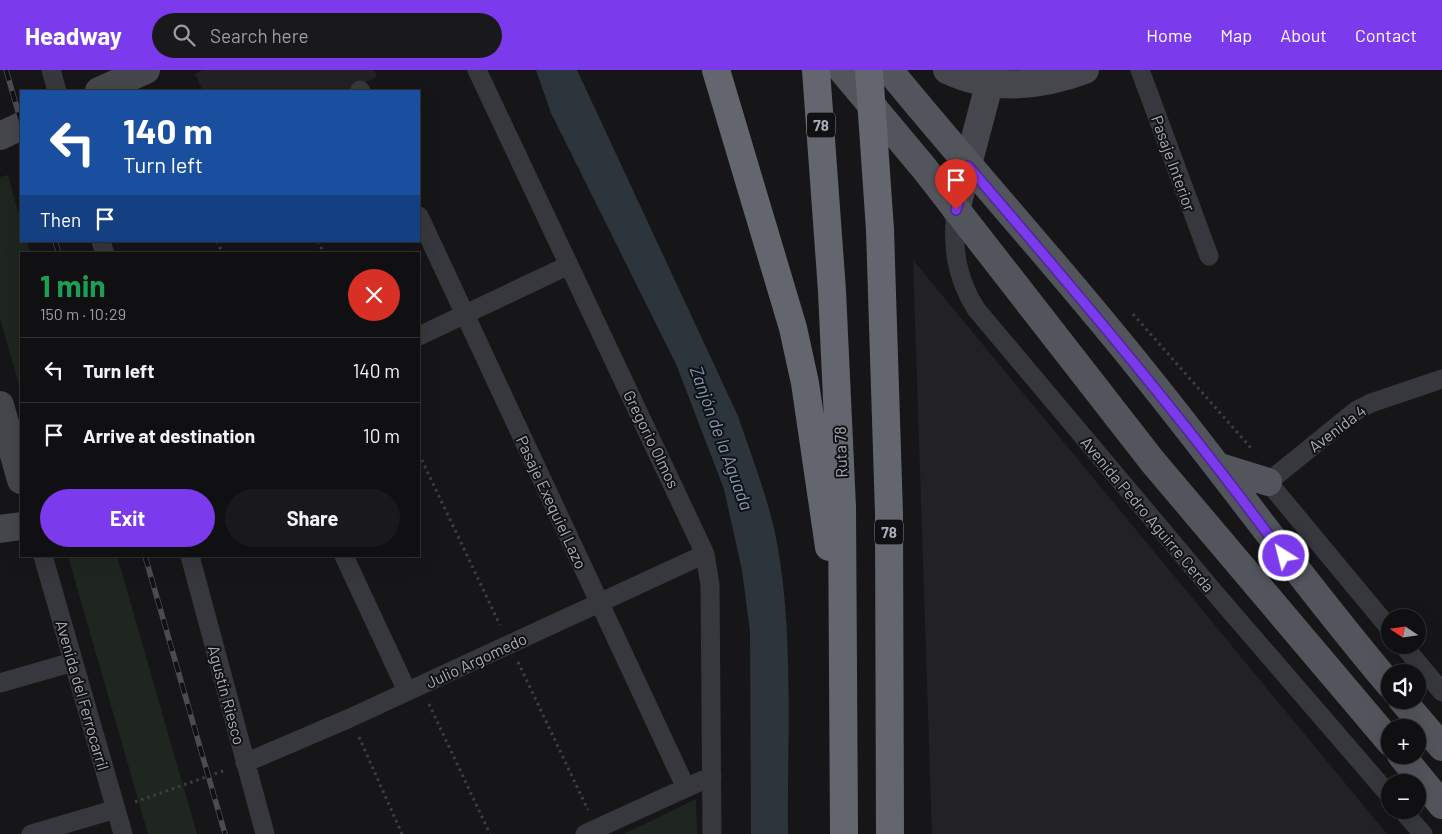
<!DOCTYPE html>
<html lang="en">
<head>
<meta charset="utf-8">
<style>
	:root { --surface:#101012; --page:#19191b; --text:#f1f3f6; --muted:#9c9d9f; --line:#303032; --accent:#7c3aed }
	body { margin:0; font-family:Barlow,sans-serif; background:var(--page); color:var(--text); height:100vh; display:flex; flex-direction:column; font-size:19px; white-space:nowrap }
	* { box-sizing:border-box; margin:0 }
	p { font-size:16px; color:var(--muted) }
	.icon { flex:none; width:28px; height:28px; fill:none; stroke:currentColor; stroke-width:2; stroke-linecap:round; stroke-linejoin:round }
	.map { position:relative; flex:1; overflow:hidden }
	.side { position:absolute; left:20px; top:182px; width:400px; height:305px; display:flex; flex-direction:column; background:var(--surface); border-radius:0px; box-shadow:0 5px 20px #0002,0 0 0 1px var(--line) }
	.side>* { flex:none }
	.guide { position:absolute; left:20px; top:20px; width:400px; height:152px; border-radius:0px; box-shadow:0 5px 20px #0002,0 0 0 1px var(--line); background:#1a4fa0; color:#fff; overflow:hidden }
	.needle { width:32px; rotate:283deg }
	.controls { position:absolute; left:1381px; top:539px; display:grid; gap:10px }
	.controls a { display:grid; place-items:center; width:45px; height:45px; border-radius:50%; background:var(--surface); box-shadow:0 5px 20px #0002,0 0 0 1px var(--line); font-size:25px }
	.pin { position:absolute; display:grid; place-items:center; width:42px; height:42px; color:#fff; margin:-51px -21px; border-radius:50% 50% 50% 0; rotate:-45deg; box-shadow:0 0 5px #0007 }
	.pin .icon { rotate:45deg }
	.me { position:absolute; width:55px; margin:-28px; rotate:324deg; stroke-linejoin:round; filter:drop-shadow(0 0 4px #0008) }
	.turn { display:flex; align-items:center; gap:18px; height:105px; padding:0 20px; font-size:22px }
	.turn .icon { width:65px; height:65px; stroke-width:2.5 }
	.turn b { display:block; font-size:35px; line-height:42px }
	.then { display:flex; align-items:center; height:48px; padding:0 20px; background:#0003; gap:10px; font-size:19px }
	.round { display:grid; place-items:center; flex:none; width:52px; height:52px; border-radius:26px; background:var(--page) }
	.overview { display:flex; align-items:center; justify-content:space-between; height:85px; padding:0 20px }
	h1 { font-size:30px; font-weight:700; line-height:38px; color:#1e9e55 }
	.action { display:flex; gap:10px; margin-top:auto; padding:10px 20px }
	.action a { flex:1; height:58px; border-radius:30px; background:var(--accent); color:#fff; font-size:20px; font-weight:700; line-height:58px; text-align:center }
	.action a+a { background:var(--page); color:var(--text) }
	ul { padding:0; list-style:none }
	li { display:flex; align-items:center; gap:15px; height:65px; padding:0 20px; border-top:1px solid var(--line) }
	li div { flex:1 }
	li b { display:block; font-size:19px }
	li em { font-style:normal }
	header { display:flex; align-items:center; gap:30px; box-sizing:border-box; height:70px; padding:0 25px; background:var(--accent); color:#fff }
	header strong { font-size:24px }
	nav { display:flex; gap:28px; margin-inline-start:auto; font-size:18px }
	.search { width:350px; height:45px; background:var(--page); display:flex; align-items:center; gap:12px; box-sizing:border-box; padding:0 18px; border-radius:28px; color:var(--muted); font-size:19px }
	.map>svg:first-child { display:block }
	.built { fill:#222225 }
	.green { fill:#1e261f }
	.water { fill:#2c353c }
	.lines { fill:none; stroke-linecap:round; stroke-linejoin:round }
	.path { stroke:#3d3f44; stroke-width:3; stroke-dasharray:2.5 4; stroke-linecap:butt }
	.street { stroke:#37383d; stroke-width:19 }
	.secondary { stroke:#45474d; stroke-width:28 }
	.primary { stroke:#53555c; stroke-width:28 }
	.highway { stroke:#63666e; stroke-width:28 }
	.rail-casing { stroke:#4a4c52; stroke-width:5.5 }
	.rail { stroke:#111113; stroke-width:4; stroke-dasharray:11; stroke-linecap:butt }
	.highway-bridge { stroke:#63666e; stroke-width:28 }
	.route-casing { stroke:#51269a; stroke-width:12 }
	.route { stroke:#7c3aed; stroke-width:9 }
	.labels { text-anchor:middle; dominant-baseline:central; stroke-width:4; stroke-linejoin:round; paint-order:stroke }
	.shield { fill:#111113; stroke:#7b7e86; stroke-width:1 }
	.shield-label { font-size:15px; font-weight:bold; fill:#a8adb8 }
	.street-label { font-size:16px; fill:#a8adb8; stroke:#111113 }
	.water-label { font-size:18px; font-style:italic; fill:#7f9bb3; stroke:#111113 }
</style>
</head>
<body>
<header>
<strong>Headway</strong>
<div class="search"><svg class="icon" aria-label="search" viewBox="0 0 24 24"><circle cx="10" cy="10" r="6"/><path d="M15 15l6 6"/></svg>Search here</div>
<nav><a>Home</a><a>Map</a><a>About</a><a>Contact</a></nav>
</header>
<div class="map">
<svg width="1442" height="764" viewBox="0 0 1442 764">
	<rect width="100%" height="100%" fill="#161618"/>
	<!-- built -->
	<path class="built" d="M203 0H374L377 7 346 21H203L195 4Z
		M913 190 1128 450 1387 764H932Z"/>
	<!-- green -->
	<path class="green" d="M8 105 21 152V171H27L30 184H21V322L0 249V107Z
		M68 486H117L197 764H148Z
		M696 729 697 764H624Z"/>
	<!-- water -->
	<path class="water" d="M536 0H577L738 346C752 388 769 430 777 473 794 564 787 671 788 764H751L750 562 742 500 724 419 676 294 551 43Z"/>
	<g class="lines">
		<!-- path -->
		<path class="path" d="M217 171 223 184
			M318 171 324 184
			M1133 244 1251 378
			M419 384 500 555
			M518 592 588 740
			M429 634 490 764
			M359 667 402 764
			M135 732 226 700"/>
		<!-- street -->
		<path class="street" d="M51 0 57 21
			M477 0 705 484 710 515 712 764
			M1140 0 1209 186
			M360 20 361 21
			M956 140C952 177 956 207 976 239L1214 522 1390 726
			M419 146 686 718
			M101 171 105 184
			M419 266 569 195
			M43 486 123 764
			M190 486 265 764
			M344 486 407 621
			M1390 559 1268 412 1357 340 1371 333 1442 309
			M1403 575 1442 622
			M0 613 73 592
			M245 693 350 648 705 484
			M1402 740 1423 764
			M31 764 116 739
			M585 764 712 706"/>
		<!-- secondary -->
		<path class="secondary" d="M947 0C992 21 1040 17 1085 0
			M99 21 146 0
			M0 66 21 56
			M956 140 993 0
			M0 335 21 410
			M0 459 21 456"/>
		<!-- primary -->
		<path class="primary" d="M842 0 924 98 1153 392 1390 672
			M889 0C974 104 1065 203 1148 308 1230 410 1306 516 1390 615
			M1217 396 1268 412
			M1402 630 1442 677
			M1401 685 1442 735"/>
		<!-- highway -->
		<path class="highway" d="M716 0 793 258 805 313 829 477
			M816 0 832 221 842 437 844 764
			M880 160 889 444 890 764"/>
		<defs>
			<path id="rail" d="M6 0 21 52
				M55 171 59 184
				M145 486 225 764"/>
		</defs>
		<!-- rail casing -->
		<use href="#rail" class="rail-casing"/>
		<!-- rail -->
		<use href="#rail" class="rail"/>
		<!-- highway-bridge -->
		<path class="highway-bridge" d="M869 0 880 160"/>
	</g>
	<g class="lines">
		<defs>
			<path id="route" d="M956 140 968 96C1077 223 1185 350 1284 486"/>
		</defs>
		<!-- route casing -->
		<use href="#route" class="route-casing"/>
		<!-- route -->
		<use href="#route" class="route"/>
	</g>
	<g class="labels">
		<!-- shield labels -->
		<g class="shield">
			<rect x="807" y="42.5" width="28" height="25" rx="4"/>
			<rect x="875" y="449.5" width="28" height="25" rx="4"/>
		</g>
		<g class="shield-label">
			<text x="821" y="55">78</text>
			<text x="889" y="462">78</text>
		</g>
		<!-- street labels -->
		<g class="street-label">
			<text transform="translate(1174 93) rotate(70)">Pasaje Interior</text>
			<text transform="translate(1337 358) rotate(-37)">Avenida 4</text>
			<text transform="translate(652 369) rotate(64)">Gregorio Olmos</text>
			<text transform="translate(840 382) rotate(-92)">Ruta 78</text>
			<text transform="translate(552 432) rotate(65)">Pasaje Exequiel Lazo</text>
			<text transform="translate(1148 444) rotate(50)">Avenida Pedro Aguirre Cerda</text>
			<text transform="translate(476 590) rotate(-25)">Julio Argomedo</text>
			<text transform="translate(83 625) rotate(74)">Avenida del Ferrocarril</text>
			<text transform="translate(227 625) rotate(75)">Agustín Riesco</text>
		</g>
		<!-- water labels -->
		<g class="water-label">
			<text transform="translate(722 368) rotate(70)">Zanjón de la Aguada</text>
		</g>
	</g>
</svg>
<div class="controls">
<a><svg class="needle" viewBox="-14 -14 28 28"><path d="M0-13l5 13h-10z" fill="#e53935"/><path d="M0 13l5-13h-10z" fill="#9c9d9f"/></svg></a>
<a><svg class="icon" aria-label="sound" viewBox="0 0 24 24"><path d="M4 9h4l5-4v14l-5-4H4zM17 9q2 3 0 6"/></svg></a>
<a>+</a>
<a>−</a>
</div>
<div class="pin" style="left:956px;top:140px;background:#d93025"><svg class="icon" aria-label="arrive" viewBox="0 0 24 24"><path d="M6 21V4h12l-3 4 3 4H6"/></svg></div>
<svg class="me" style="left:1284px;top:486px" viewBox="-20 -20 40 40"><circle r="17" fill="#7c3aed" stroke="#fff" stroke-width="3"/><path d="M0-11L8 9 0 5-8 9z" fill="#fff"/></svg>
<div class="guide">
<div class="turn"><svg class="icon" aria-label="left" viewBox="0 0 24 24"><path d="M17 20v-9H6M10 6l-5 5 5 5"/></svg><div><b>140 m</b>Turn left</div></div>
<div class="then">Then<svg class="icon" aria-label="arrive" viewBox="0 0 24 24"><path d="M6 21V4h12l-3 4 3 4H6"/></svg></div>
</div>
<section class="side">
<div class="overview"><div><h1>1 min</h1><p>150 m · 10:29</p></div><a class="round" style="background:#d93025;color:#fff"><svg class="icon" aria-label="close" viewBox="0 0 24 24"><path d="M6 6l12 12M18 6L6 18"/></svg></a></div>
<ul>
<li><svg class="icon" aria-label="left" viewBox="0 0 24 24"><path d="M17 20v-9H6M10 6l-5 5 5 5"/></svg><div><b>Turn left</b></div><em>140 m</em></li>
<li><svg class="icon" aria-label="arrive" viewBox="0 0 24 24"><path d="M6 21V4h12l-3 4 3 4H6"/></svg><div><b>Arrive at destination</b></div><em>10 m</em></li>
</ul>
<div class="action"><a>Exit</a><a>Share</a></div>
</section>
</div>
</body>
</html>
